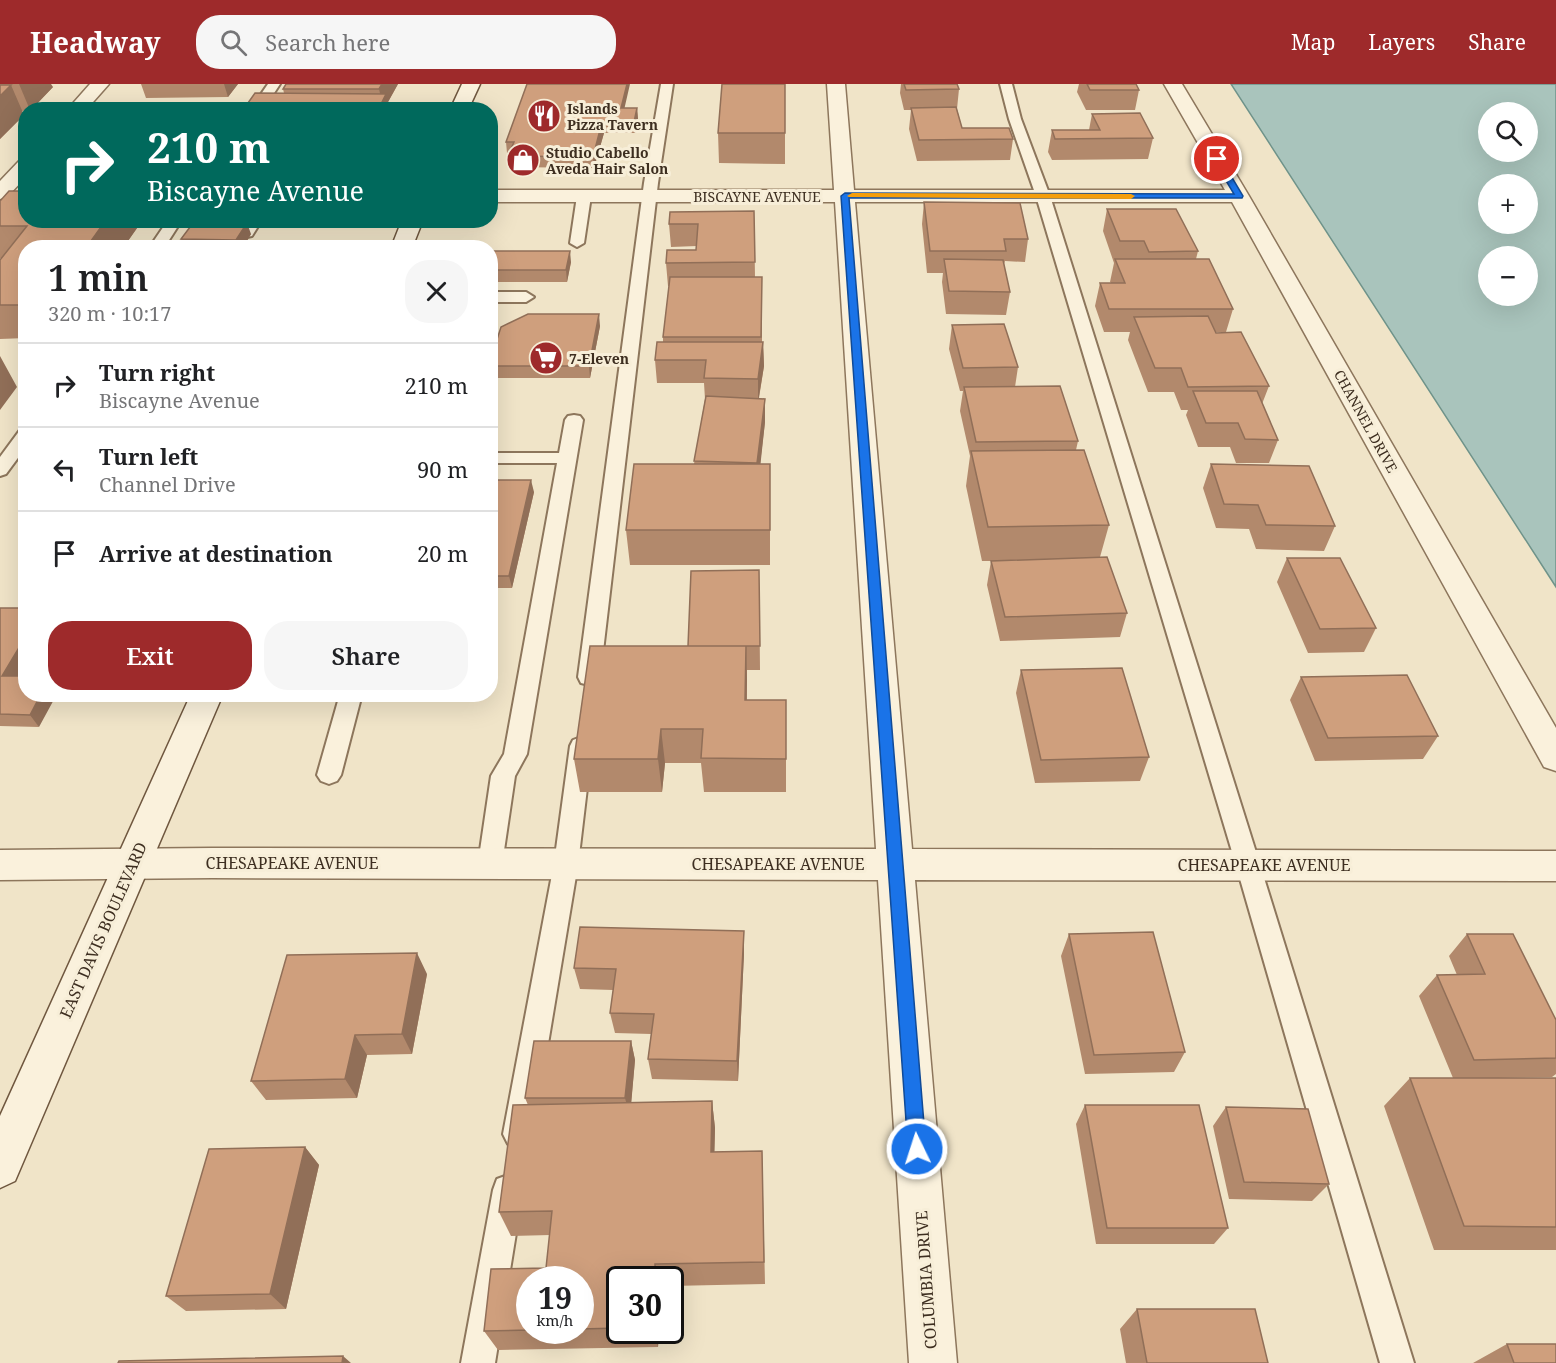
<!DOCTYPE html>
<html lang="en">
<head>
<meta charset="utf-8">
<style>
	:root { --surface:#fff; --page:#f6f6f6; --text:#202124; --muted:#757577; --line:#e0e0e0; --accent:#9e2a2b }
	body { margin:0; font-family:"Noto Serif",serif; background:var(--page); color:var(--text); height:100vh; display:flex; flex-direction:column; font-size:22px; white-space:nowrap }
	* { box-sizing:border-box; margin:0 }
	p { font-size:20px; color:var(--muted) }
	.icon { flex:none; width:33px; height:33px; fill:none; stroke:currentColor; stroke-width:2; stroke-linecap:round; stroke-linejoin:round }
	.map { position:relative; flex:1; overflow:hidden }
	.drawer { position:absolute; left:18px; top:156px; width:480px; height:462px; display:flex; flex-direction:column; background:var(--surface); border-radius:24px; box-shadow:0 6px 24px #0002 }
	.drawer>* { flex:none }
	.guide { position:absolute; left:18px; top:18px; width:480px; height:126px; border-radius:24px; box-shadow:0 6px 24px #0002; background:#00695c; color:#fff; overflow:hidden }
	.fabs { position:absolute; left:1478px; top:18px; display:grid; gap:12px }
	.fabs a { display:grid; place-items:center; width:60px; height:60px; border-radius:50%; background:var(--surface); box-shadow:0 6px 24px #0002; font-size:30px }
	.speed { position:absolute; left:516px; top:1182px; display:flex; gap:12px; font-size:30px; font-weight:700; text-align:center }
	.speed>* { display:grid; place-content:center; width:78px; height:78px; border-radius:50%; background:var(--surface); box-shadow:0 6px 24px #0002; line-height:1 }
	.speed small { font-size:15px; font-weight:400 }
	.speed .limit { border:3px solid #111; border-radius:9px; background:#fff; color:#111 }
	.pin { position:absolute; display:grid; place-items:center; width:51px; height:51px; color:#fff; margin:-26px; border:3px solid #fff; border-radius:50%; box-shadow:0 2px 6px #0007 }
	.me { position:absolute; width:66px; margin:-33px; rotate:356deg; stroke-linejoin:round; filter:drop-shadow(0 0 4px #0008) }
	.turn { display:flex; align-items:center; gap:21px; height:126px; padding:0 30px; font-size:27px }
	.turn .icon { width:78px; height:78px; stroke-width:2.5 }
	.turn b { display:block; font-size:42px; line-height:51px }
	.round { display:grid; place-items:center; flex:none; width:63px; height:63px; border-radius:24px; background:var(--page) }
	.head { display:flex; align-items:center; justify-content:space-between; height:102px; padding:0 30px }
	h1 { font-size:36px; font-weight:600; line-height:45px }
	.button { display:flex; gap:12px; margin-top:auto; padding:12px 30px }
	.button a { flex:1; height:69px; border-radius:24px; background:var(--accent); color:#fff; font-size:24px; font-weight:600; line-height:69px; text-align:center }
	.button a+a { background:var(--page); color:var(--text) }
	ul { padding:0; list-style:none }
	li { display:flex; align-items:center; gap:18px; height:84px; padding:0 30px; border-top:2px solid var(--line) }
	li div { flex:1 }
	li b { display:block; font-size:22px }
	li em { font-style:normal }
	header { display:flex; align-items:center; gap:36px; box-sizing:border-box; height:84px; padding:0 30px; background:var(--accent); color:#fff }
	header strong { font-size:28px }
	nav { display:flex; gap:33px; margin-inline-start:auto; font-size:21px }
	.search { width:420px; height:54px; background:var(--page); display:flex; align-items:center; gap:15px; box-sizing:border-box; padding:0 21px; border-radius:24px; color:var(--muted); font-size:22px }
	.map>svg:first-child { display:block }
	.water { fill:#a9c4bc; stroke:#6f938a; stroke-width:1.5; fill-rule:evenodd }
	.lines { fill:none; stroke-linecap:round; stroke-linejoin:round }
	.lane-casing { stroke:#8d765c; stroke-width:4 }
	.street-casing { stroke:#8d765c; stroke-width:3 }
	.secondary-casing { stroke:#6f573f; stroke-width:3 }
	.lane { fill:#faf1dc; fill-rule:evenodd }
	.street { fill:#faf1dc; fill-rule:evenodd }
	.secondary { fill:#faf1dc; fill-rule:evenodd }
	.wall { fill:#b2896c; fill-rule:evenodd }
	.shaded-wall { fill:#916f58 }
	.building { fill:#cf9f7d; stroke:#916f58; stroke-width:1.5 }
	.route { fill:#1a73e8; stroke:#114b97; stroke-width:1.5 }
	.slow { fill:#f59e0b }
	.labels { text-anchor:middle; dominant-baseline:central; stroke-width:6; stroke-linejoin:round; paint-order:stroke }
	.far-poi-label { font-size:14px; font-weight:bold; fill:#3d2e20; stroke:#f7eed8; text-anchor:start }
	.far-street-label { font-size:14px; fill:#3d2e20; stroke:#f7eed8 }
	.street-label { font-size:16px; fill:#3d2e20; stroke:#f7eed8 }
</style>
</head>
<body>
<header>
<strong>Headway</strong>
<div class="search"><svg class="icon" aria-label="search" viewBox="0 0 24 24"><circle cx="10" cy="10" r="6"/><path d="M15 15l6 6"/></svg>Search here</div>
<nav><a>Map</a><a>Layers</a><a>Share</a></nav>
</header>
<div class="map">
<svg width="1556" height="1279" viewBox="0 0 1556 1279">
	<rect width="100%" height="100%" fill="#f0e4c8"/>
	<!-- water -->
	<path class="water" d="M1231 0H1556V503ZM1488 28H1527V68H1488ZM1488 100H1527V140H1488ZM1488 172H1527V212H1488Z"/>
	<g class="lines">
		<defs>
			<path id="lane" d="M268 0H280L263 26H250Z
				M661 0H673L658 99 600 593 597 599 589 601 581 599 578 593 644 99Z
				M1000 0H1012L1021 35 1050 112 1260 781 1414 1279H1380L1236 781 1036 112 1009 35Z
				M584 108 591 112 584 159 577 163 570 159 577 112Z
				M168 136H182L164 164H149Z
				M248 136H262L252 152 247 153 240 149Z
				M490 208H526L534 213 526 218H490Z
				M574 331 580 332 583 336 527 670 515 692 502 780 499 787 490 790 481 787 478 780 491 692 504 670 557 379H490V369H559L565 336 568 332Z
				M26 345V363L6 390 0 392V373L20 346Z
				M340 610H362L341 691 337 697 329 700 321 697 317 691Z
				M581 653 589 656 592 662 578 780 533 1050 528 1060 518 1064 508 1060 503 1050 554 780 570 662 573 656Z
				M508 1091 519 1095 523 1106 495 1279H461L493 1106 497 1095Z"/>
			<path id="street" d="M90 0H109L86 26H67Z
				M827 0H845L854 106H1225L1164 0H1182L1249 112 1556 644V687L1544 683 1232 118H855L912 765 1556 767V797L915 796 957 1279H909L878 796 212 794 0 796V766L212 764 876 765 835 118H490V106H834Z
				M26 75V93L7 113 0 115V97L19 77Z"/>
			<path id="secondary" d="M462 0H480L468 26H450Z
				M402 136H423L412 164H391Z
				M191 610H223L15 1097 0 1104V1032Z"/>
		</defs>
		<!-- lane casing -->
		<use href="#lane" class="lane-casing"/>
		<!-- street casing -->
		<use href="#street" class="street-casing"/>
		<!-- secondary casing -->
		<use href="#secondary" class="secondary-casing"/>
		<!-- lane -->
		<use href="#lane" class="lane"/>
		<!-- street -->
		<use href="#street" class="street"/>
		<!-- secondary -->
		<use href="#secondary" class="secondary"/>
	</g>
	<!-- wall -->
	<path class="wall" d="M0 0H19L53 3 31 26 22 27 24 31 0 55Z
		M141 0H238L228 13 146 14Z
		M398 0 388 18 284 9 283 5Z
		M785 0V80L719 79 718 49Z
		M901 0H957L959 5 957 25 962 44 1013 55 1010 76 917 77 909 45 911 26H904L900 9Z
		M1079 0H1136L1139 6 1135 26H1086L1077 8Z
		M625 24H637L638 35 635 49H604L594 84 510 83 508 72 510 69H507L506 58Z
		M1092 30 1153 54 1148 75 1052 76 1048 68 1052 46H1089Z
		M0 117 26 136H141L142 137 123 164H26V254L0 255V176L1 174H0Z
		M924 118 1028 155 1025 178 1005 177 1004 180 1010 208 1006 231 946 230 942 198 943 189H927L922 140Z
		M1107 125 1198 167 1196 175 1233 225 1226 248H1215L1269 302 1262 320 1278 356 1269 379H1236L1230 363H1198L1186 331 1188 326H1181L1174 308H1148L1128 256 1130 248H1104L1095 222 1100 199H1111L1110 198 1114 179 1103 147Z
		M754 127 755 193 762 216V258H763L764 282 759 314 765 315V338L760 380H770V481H630L626 446 694 380 705 315 704 299H657L655 276 663 258V253L669 202H668L666 179 696 166 697 162 671 163 669 140Z
		M251 150 245 160 183 161 181 155Z
		M490 170 571 178 567 198H490Z
		M952 241 1018 283 1015 303 1078 357 1076 366 1109 441 1100 473 1127 529 1120 553 1000 557 987 501 991 477H982L966 402 970 372 960 327 963 307H960L949 265Z
		M600 242 590 294H491L490 277Z
		M1211 380 1335 442 1324 467 1256 465 1249 445 1216 444 1203 404Z
		M490 396 534 408 512 504H490Z
		M1287 474 1376 544 1364 568 1308 569 1277 498Z
		M759 486 760 586H747V616L786 675V708H704L701 679H665L662 708H580L574 675 688 562Z
		M0 524H26V578L18 592 39 643 0 642Z
		M1021 586 1149 673 1140 697 1035 699 1016 609Z
		M1301 593 1438 652 1423 675 1315 677 1290 616Z
		M744 847V869L738 997 652 995 648 975 651 950 615 949 610 929 613 906 580 905 574 884Z
		M1069 850 1185 968 1174 988 1085 990 1061 872Z
		M1467 850 1556 936V990L1552 993 1497 994H1556V1166H1434L1384 1022 1410 994H1453L1419 912 1437 891H1457L1449 872Z
		M427 890 412 970 367 971 357 1014 266 1016 251 997Z
		M534 957H631L635 976 631 1019 712 1017 715 1044 714 1068 762 1067 765 1200 670 1202V1196H620V1246H659L658 1263 498 1266 484 1247 491 1185 546 1184 550 1151 511 1152 499 1128 513 1021H528L525 1014ZM530 1196H580V1246H530Z
		M1085 1021 1228 1144 1214 1160H1096L1076 1040Z
		M1226 1023 1329 1100 1312 1117 1229 1115 1213 1042Z
		M305 1063 319 1081 286 1225 186 1227 166 1212Z
		M1137 1225 1268 1279H1126L1120 1245Z
		M1507 1260 1556 1279H1473Z"/>
	<!-- shaded-wall -->
	<path class="shaded-wall" d="M19 0H51L53 3 31 26H30Z
		M224 0H238L228 13Z
		M382 0H398L388 18 390 26H378L382 18 379 5Z
		M627 0H630L622 35 621 24Z
		M11 1 24 31 0 55V12Z
		M637 24 638 35 635 49 634 38Z
		M602 38 604 49 594 84 593 73Z
		M106 136H141L142 137 123 164H86Z
		M247 139 251 150 243 164H239L236 156Z
		M570 167 571 178 567 198 566 186Z
		M762 193 761 271 763 258 764 282 758 318V295L761 272Z
		M599 230 600 242 590 294 589 282Z
		M0 272 17 303 0 326Z
		M765 315V338L758 403 757 379Z
		M495 347 498 359 490 388V365Z
		M531 396 534 408 512 504 509 492Z
		M26 552V578L10 604 2 592Z
		M746 562 747 596 746 650 745 616Z
		M41 610H57L39 643 30 631Z
		M661 645 665 679 662 708 658 675Z
		M744 847V869L738 997 737 977Z
		M417 869 427 890 412 970 402 950Z
		M355 951 367 971 357 1014 345 995Z
		M631 957 635 976 630 1033 625 1014Z
		M712 1017 715 1044 714 1093 711 1068Z
		M305 1063 319 1081 286 1225 270 1210Z
		M655 1180 659 1196H655Z
		M654 1246H659L658 1263Z
		M343 1272 351 1279H342Z"/>
	<!-- building -->
	<path class="building" d="M286 0H382L379 5H283Z
		M527 0H627L621 24H637L634 38H602L593 73 508 72 514 58H506Z
		M722 0H785V49H718Z
		M904 0H957L959 5 906 6Z
		M1087 0H1136L1139 6H1090Z
		M0 1H11L0 12Z
		M255 9 386 10 378 26H243Z
		M956 23 962 44H1009L1013 55 919 56 911 24Z
		M1140 29 1153 54 1055 55 1052 46H1100L1092 30Z
		M9 107H26V136H106L86 164H26V221H0V176L27 142H0V117Z
		M924 118 1020 119 1028 155H1004L1006 167H930Z
		M1107 125H1176L1198 167 1149 168 1144 157H1120Z
		M754 127 755 178 666 179 667 166H696L698 140H669L670 128Z
		M193 139H247L236 156 181 155Z
		M247 160 245 164H173L175 161Z
		M491 167H570L566 186H490Z
		M944 175 1003 176 1010 208 949 207Z
		M1115 175H1209L1233 225H1109L1100 199H1125Z
		M670 193H762L761 253H663Z
		M528 230H599L589 282H490V277L501 243Z
		M1208 232 1216 249 1241 248 1269 302 1188 303 1181 284H1155L1134 233Z
		M1004 240 1018 283 963 284 952 241Z
		M657 258H763L758 295 704 294 706 276H655Z
		M1060 302 1078 357 976 358 964 303Z
		M1193 307H1257L1278 356 1245 355 1238 339H1206Z
		M706 312 765 315 757 379 694 377Z
		M490 347H495L490 365Z
		M1084 366 1109 441 988 443 971 367Z
		M634 380H770V446H626Z
		M1211 380 1309 382 1335 442 1266 441 1258 421 1224 420Z
		M490 396H531L509 492H490Z
		M1107 473 1127 529 1005 533 991 477Z
		M1287 474H1340L1376 544 1320 545Z
		M759 486 760 562H688L691 487Z
		M0 524H26V552L2 592H26V610H41L30 631 0 630Z
		M590 562H746L745 616H786V675L701 674 703 645H661L658 675H574Z
		M1122 584 1149 673 1041 676 1021 586Z
		M1407 591 1438 652 1328 654 1301 593Z
		M580 843 744 847 737 977 648 975 654 930 610 929 616 885 574 884Z
		M1153 848 1185 968 1094 971 1069 850Z
		M1467 850H1513L1556 936V974L1474 976 1437 891 1485 890Z
		M417 869 402 950 355 951 345 995 251 997 287 871Z
		M534 957H631L625 1014H525Z
		M1410 994H1556V1143L1464 1142Z
		M712 1017 711 1068 762 1067 764 1178 655 1180V1196H620V1244L580 1245V1196H530V1246L484 1247 491 1185 546 1184 552 1127 499 1128 513 1021Z
		M1085 1021H1199L1228 1144H1107Z
		M1226 1023 1308 1025 1329 1100 1244 1098Z
		M305 1063 270 1210 166 1212 209 1065Z
		M1137 1225H1255L1268 1279H1147Z
		M1507 1260H1556V1279H1514Z
		M343 1272 342 1279H118L119 1277Z"/>
	<!-- route -->
	<path class="route" d="M1214 73 1221 75 1243 112 1242 114H849L926 1065 923 1072 917 1074 910 1072 908 1065 841 112 845 109 1234 110 1213 75Z"/>
	<!-- slow -->
	<path class="slow" d="M852 109 1131 110 1135 112 1131 115 849 113 847 112Z"/>
	<!-- icons -->
	<defs>
		<symbol id="restaurant-disc" viewBox="-11 -11 22 22"><circle r="9.5" fill="#9e2a2b" stroke="#f7eed8"/><path d="M-5-6h1v4h1v-4h1v4h1v-4h1v5L-1.5 .5V6h-2V.5L-5-1ZM5-6V6H3V1.5H1.5Q1.5-4 5-6Z" fill="#fff"/></symbol>
		<symbol id="shop-disc" viewBox="-11 -11 22 22"><circle r="9.5" fill="#9e2a2b" stroke="#f7eed8"/><path d="M-5-2.5h2.3a2.7 3.5 0 0 1 5.4 0H5L5.5 6h-11ZM-1.5-2.5h3a1.5 2.3 0 0 0-3 0Z" fill="#fff"/></symbol>
		<symbol id="supermarket-disc" viewBox="-11 -11 22 22"><circle r="9.5" fill="#9e2a2b" stroke="#f7eed8"/><path d="M-6-5.5h2.5l.6 2H6L4.5 2H-2.5L-4.4-4H-6ZM-1.5 3.2a1.3 1.3 0 1 0 .1 0ZM3 3.2a1.3 1.3 0 1 0 .1 0Z" fill="#fff"/></symbol>
	</defs>
	<g fill-rule="evenodd">
		<use href="#restaurant-disc" x="525" y="13" width="38" height="38"/>
		<use href="#shop-disc" x="504" y="57" width="38" height="38"/>
		<use href="#supermarket-disc" x="527" y="255" width="38" height="38"/>
	</g>
	<g class="labels">
		<!-- far-poi labels -->
		<g class="far-poi-label">
			<text x="567" y="24">Islands<tspan x="567" dy="16">Pizza Tavern</tspan></text>
			<text x="546" y="68">Studio Cabello<tspan x="546" dy="16">Aveda Hair Salon</tspan></text>
			<text x="569" y="274">7-Eleven</text>
		</g>
		<!-- far-street labels -->
		<g class="far-street-label">
			<text x="757" y="112">BISCAYNE AVENUE</text>
			<text transform="translate(1366 337) rotate(61)">CHANNEL DRIVE</text>
		</g>
		<!-- street labels -->
		<g class="street-label">
			<text x="292" y="779">CHESAPEAKE AVENUE</text>
			<text x="778" y="780">CHESAPEAKE AVENUE</text>
			<text x="1264" y="781">CHESAPEAKE AVENUE</text>
			<text transform="translate(103 846) rotate(-66)">EAST DAVIS BOULEVARD</text>
			<text transform="translate(926 1196) rotate(-94)">COLUMBIA DRIVE</text>
		</g>
	</g>
</svg>
<div class="fabs">
<a><svg class="icon" aria-label="search" viewBox="0 0 24 24"><circle cx="10" cy="10" r="6"/><path d="M15 15l6 6"/></svg></a>
<a>+</a>
<a>−</a>
</div>
<div class="speed"><div>19<small>km/h</small></div><div class="limit">30</div></div>
<div class="pin" style="left:1217px;top:75px;background:#d93025"><svg class="icon" aria-label="arrive" viewBox="0 0 24 24"><path d="M6 21V4h12l-3 4 3 4H6"/></svg></div>
<svg class="me" style="left:917px;top:1065px" viewBox="-20 -20 40 40"><circle r="17" fill="#1a73e8" stroke="#fff" stroke-width="3"/><path d="M0-11L8 9 0 5-8 9z" fill="#fff"/></svg>
<div class="guide">
<div class="turn"><svg class="icon" aria-label="right" viewBox="0 0 24 24"><path d="M7 20v-9h11M14 6l5 5-5 5"/></svg><div><b>210 m</b>Biscayne Avenue</div></div>
</div>
<section class="drawer">
<div class="head"><div><h1>1 min</h1><p>320 m · 10:17</p></div><a class="round"><svg class="icon" aria-label="close" viewBox="0 0 24 24"><path d="M6 6l12 12M18 6L6 18"/></svg></a></div>
<ul>
<li><svg class="icon" aria-label="right" viewBox="0 0 24 24"><path d="M7 20v-9h11M14 6l5 5-5 5"/></svg><div><b>Turn right</b><p>Biscayne Avenue</p></div><em>210 m</em></li>
<li><svg class="icon" aria-label="left" viewBox="0 0 24 24"><path d="M17 20v-9H6M10 6l-5 5 5 5"/></svg><div><b>Turn left</b><p>Channel Drive</p></div><em>90 m</em></li>
<li><svg class="icon" aria-label="arrive" viewBox="0 0 24 24"><path d="M6 21V4h12l-3 4 3 4H6"/></svg><div><b>Arrive at destination</b></div><em>20 m</em></li>
</ul>
<div class="button"><a>Exit</a><a>Share</a></div>
</section>
</div>
</body>
</html>
